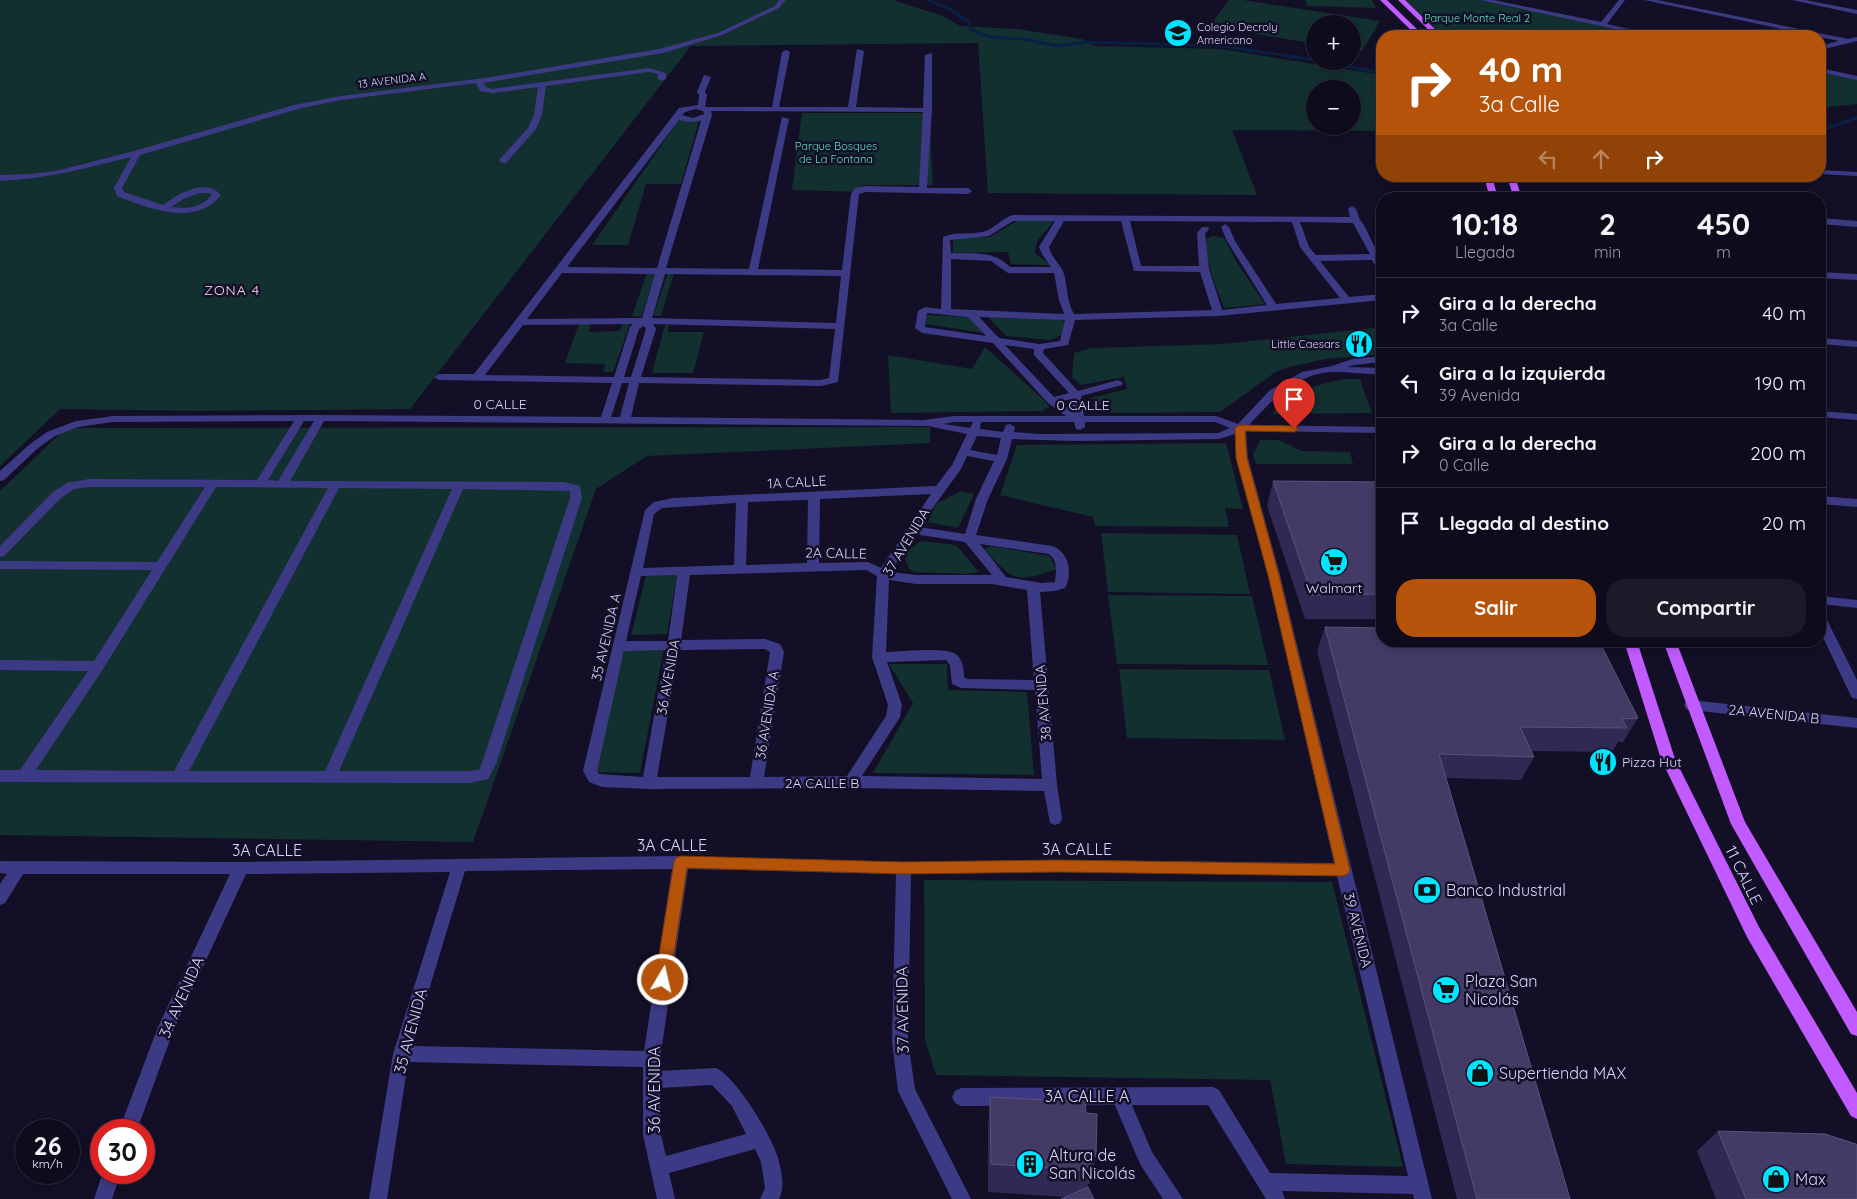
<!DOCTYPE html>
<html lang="es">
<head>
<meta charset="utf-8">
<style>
	:root { --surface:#0e0b1c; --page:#1c1929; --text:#f1f3f6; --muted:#9b9ba3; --line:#2e2b3b; --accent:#b45309 }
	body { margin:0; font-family:Quicksand,sans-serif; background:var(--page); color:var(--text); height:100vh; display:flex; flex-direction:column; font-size:19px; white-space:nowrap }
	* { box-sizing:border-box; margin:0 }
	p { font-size:16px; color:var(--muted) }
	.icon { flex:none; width:28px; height:28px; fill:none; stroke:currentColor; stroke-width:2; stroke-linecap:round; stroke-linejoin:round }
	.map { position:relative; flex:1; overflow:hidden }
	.drawer { position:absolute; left:1376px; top:192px; width:450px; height:455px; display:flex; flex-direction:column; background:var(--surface); border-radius:20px; box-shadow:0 2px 8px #0003,0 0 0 1px var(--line) }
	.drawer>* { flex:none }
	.banner { position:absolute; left:1376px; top:30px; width:450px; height:152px; border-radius:20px; box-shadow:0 2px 8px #0003,0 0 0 1px var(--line); background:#b45309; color:#fff; overflow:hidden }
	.buttons { position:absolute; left:1306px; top:15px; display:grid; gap:10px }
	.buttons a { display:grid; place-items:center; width:55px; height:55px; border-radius:50%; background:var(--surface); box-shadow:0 2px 8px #0003,0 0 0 1px var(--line); font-size:25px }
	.speed { position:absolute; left:15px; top:1119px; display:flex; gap:10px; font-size:25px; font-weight:700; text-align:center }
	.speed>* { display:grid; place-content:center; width:65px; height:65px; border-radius:50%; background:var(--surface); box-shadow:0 2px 8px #0003,0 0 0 1px var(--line); line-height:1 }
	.speed small { font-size:12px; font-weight:400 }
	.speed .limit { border:8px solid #d22; background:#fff; color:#111 }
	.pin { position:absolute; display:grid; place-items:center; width:42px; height:42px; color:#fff; margin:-51px -21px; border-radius:50% 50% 50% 0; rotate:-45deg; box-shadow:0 0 5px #0007 }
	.pin .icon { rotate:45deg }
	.me { position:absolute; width:55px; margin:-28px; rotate:9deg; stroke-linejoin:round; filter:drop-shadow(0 0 4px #0008) }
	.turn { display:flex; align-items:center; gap:18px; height:105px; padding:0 20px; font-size:22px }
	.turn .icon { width:65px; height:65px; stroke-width:2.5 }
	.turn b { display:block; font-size:35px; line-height:42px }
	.lanes { display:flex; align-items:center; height:48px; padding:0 20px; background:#0003; justify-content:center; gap:25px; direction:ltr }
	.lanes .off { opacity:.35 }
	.eta { display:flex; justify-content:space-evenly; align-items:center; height:85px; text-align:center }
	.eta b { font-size:30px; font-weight:800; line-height:35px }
	.primary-button { display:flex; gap:10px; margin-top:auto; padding:10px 20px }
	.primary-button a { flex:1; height:58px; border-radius:20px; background:var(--accent); color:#fff; font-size:20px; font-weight:800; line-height:58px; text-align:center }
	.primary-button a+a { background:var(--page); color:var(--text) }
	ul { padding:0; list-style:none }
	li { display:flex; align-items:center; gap:15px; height:70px; padding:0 20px; border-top:1px solid var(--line) }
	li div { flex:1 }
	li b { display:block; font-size:19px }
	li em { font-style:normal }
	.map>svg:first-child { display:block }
	.green { fill:#12302f; fill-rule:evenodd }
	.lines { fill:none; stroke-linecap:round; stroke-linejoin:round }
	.stream { stroke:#0a1f44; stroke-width:3 }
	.minor { fill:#3d3a85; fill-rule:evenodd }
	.major { fill:#c25bff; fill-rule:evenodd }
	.wall { fill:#312854 }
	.building { fill:#433a66; stroke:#5a527e }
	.route { fill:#b45309; stroke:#753606 }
	.labels { text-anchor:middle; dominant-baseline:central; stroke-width:5; stroke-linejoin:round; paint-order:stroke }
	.far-park-label { font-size:11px; fill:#5fe0c0; stroke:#130f26 }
	.far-poi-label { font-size:11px; fill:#d9d4ff; stroke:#130f26; text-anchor:start }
	.far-street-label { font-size:11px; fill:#d9d4ff; stroke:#130f26 }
	.far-quarter-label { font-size:14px; letter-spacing:1px; fill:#ffd6f0; stroke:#130f26 }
	.street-label { font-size:14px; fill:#d9d4ff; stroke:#130f26 }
	.poi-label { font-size:14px; fill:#d9d4ff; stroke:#130f26 }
	.near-street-label { font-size:16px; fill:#d9d4ff; stroke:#130f26 }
	.near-poi-label { font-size:16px; fill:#d9d4ff; stroke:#130f26; text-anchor:start }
</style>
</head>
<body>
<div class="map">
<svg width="1857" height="1199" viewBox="0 0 1857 1199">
	<rect width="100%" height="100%" fill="#130f26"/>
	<!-- green -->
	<path class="green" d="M0 0H893L943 16 960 26 1018 29 1082 39 1095 46 1221 49 1382 75V131L1232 130 1257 195 988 193 978 43 691 46 410 409 202 411 60 409 0 466ZM1315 89H1352V126H1315Z
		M1229 0H1243L1380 21 1362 51 1353 50 1352 24H1315V44L1210 26Z
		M1305 0H1372L1376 8 1307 6Z
		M1404 0H1480L1655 36H1443Z
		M1820 70 1857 78V104L1830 107 1820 112Z
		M802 113H929L933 185H863L862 192 792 190Z
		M679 120 699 121 681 184H646L628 245H592Z
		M1020 219H1056L1037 241 1035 253 1050 265 1011 264 1008 252 953 253V237H990Z
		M1213 236 1224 238 1236 261 1265 304 1224 308C1216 286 1205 262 1206 239Z
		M647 273H656L641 317 632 316Z
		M668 273H674L661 316H653Z
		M927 315 969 317 984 333 926 324Z
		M988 317 1061 319 1066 322 1062 335 1050 340 1006 336Z
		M623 323 630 324 613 372H603L605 364 565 363 579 324H591L589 332 620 331Z
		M665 325H669L668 332H704L693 373H652Z
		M1382 327V354L1325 359 1286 368 1274 373 1220 412 1110 413 1091 398 1127 389 1124 377 1081 385 1072 377 1074 353 1091 348 1223 344Z
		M985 347 1045 401 1049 407 1043 411 891 413 888 355 972 369Z
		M1345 379H1360L1372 413 1271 414C1295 391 1313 385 1345 379Z
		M930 427V443L647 456 596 489 473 842 0 835V491L66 428Z
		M1260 440H1279L1302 451 1350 452 1353 464H1256L1253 455Z
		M1226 443 1243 509 1225 508 1229 527 1095 526 1093 517 1000 495 1017 445Z
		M961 491 974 494 958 528 928 522 936 504Z
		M1101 533 1237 535 1250 594 1108 592Z
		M921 541 956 545 979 572 967 574 915 572 909 569 905 559 909 550Z
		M991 546 1050 556 1056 569C1015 584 1012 580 984 549Z
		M677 574 667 634 631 635 646 576Z
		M1108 595 1252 596 1268 665 1117 664Z
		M664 648 640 773 593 772 625 649Z
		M889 664H947L948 690 1027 692 1034 775 873 773 913 703Z
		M1119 669 1269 670 1285 740 1127 738Z
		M924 880 1332 882 1403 1167 1286 1164 1270 1080 936 1075 925 1040Z"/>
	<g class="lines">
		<!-- stream -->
		<path class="stream" d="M928 0 950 9 969 22 971 30 990 37 1023 39 1058 46 1086 42 1221 46 1315 60
			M1321 61 1382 73
			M1820 130 1857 118"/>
		<!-- minor -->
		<path class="minor" d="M779 0H786L779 8 722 35 663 53 483 83 486 87 492 89 649 68 666 73V79L662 81 658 79V74L649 72 546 86 542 115 536 129 506 163H503L499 161 500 159 528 128 534 115 538 87 492 93 480 91 476 83 341 100 298 109 140 155 122 188 124 192 163 205C177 194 206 177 221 195 196 227 149 209 117 196L114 188 131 157C87 168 45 179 0 181V175L30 174 56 171 134 151 294 105 341 96 485 78 659 49 718 33 775 6ZM200 193H210L212 195C201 208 188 209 171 207L185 198Z
			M1480 0H1493L1601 22 1619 0H1625L1607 24 1660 36H1648Z
			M1644 0H1657L1848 39 1857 37V41L1820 50V46L1839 41Z
			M1792 0H1805L1857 10V14Z
			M857 49 864 51 856 107 923 108 925 55 932 53V110L927 188H968L972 191 968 194 866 192 859 194 838 382 821 386 639 383 631 417 924 420 954 416H1066L1048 403 993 343 922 333 915 328 918 311 925 307 941 309 943 237C956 231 969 235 982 232 994 230 1001 218 1013 215L1350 217 1348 209 1352 206 1356 209 1360 220 1364 225 1382 262V273L1379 272 1372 260 1320 261 1349 297 1382 294V300L1218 316 1075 320 1068 345 1044 349 1043 353 1078 391 1118 380 1123 383 1122 385 1081 396 1084 416H1216L1238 424 1270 390 1302 372 1332 366 1352 359 1382 356V362L1354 365 1347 367 1382 368V374C1365 375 1352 372 1336 372 1299 371 1272 400 1249 425L1382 427V433L1246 431 1248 458 1280 575 1432 1199H1414L1413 1194 1282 1191 1285 1199H1266L1208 1105H1132L1152 1152 1183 1199H1163L1140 1164 1115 1105 961 1106 955 1103 952 1097 955 1091 961 1088 1213 1087 1219 1090 1270 1173 1408 1176 1337 876 1059 872 911 874 908 1041 915 1089 971 1199H952L898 1091 892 1041 896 874 688 869 660 1059V1071L716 1068C736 1076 775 1141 779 1162 782 1174 785 1187 779 1199H760L765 1188 761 1162 755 1149 669 1173 675 1199H657L643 1135V1067L408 1062 387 1199H369L393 1054 450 872 246 874 174 1029 137 1130H119L158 1027 230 874H23L5 903 0 905V884L7 874 0 873V861L241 862 681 856 904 862 1059 860 1334 863 1268 575 1236 458 1235 434 1219 439 1076 441 1012 439 1007 459 988 499 976 535 1052 546C1069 551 1073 574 1065 588L1055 591 1040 592 1057 785 1062 819 1060 823 1055 825 1050 823 1044 791 851 788 649 789 602 787 589 782 583 771 645 510 654 502 673 498 936 486 952 465 967 434 928 426 324 421 290 481 564 482 580 486 582 498 496 764 488 779 469 783 0 782V770H20L88 671 0 670V660L94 661 152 570 0 569V561L157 562 205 487H89L74 489 61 498 4 556 0 557V546L53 492 67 483 89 479 257 480 294 421 113 422 78 427 55 436 38 448 4 480 0 481V471L30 444 47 432 76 421 113 416 321 415 601 417 612 383 439 380 434 377 439 374H474L679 108 698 105 699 95 697 92 704 75 711 77 705 92 707 95 705 107H772L782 52 786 50 790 52 779 107H848ZM696 109 703 111 704 114 693 118 682 115 685 112ZM711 111 923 112 919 187 866 186 855 188 851 194 842 270 758 269 789 119 782 117 749 269 666 268 712 115ZM679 120 689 122 701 121 657 268 567 267ZM1013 221H1055L1039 247 1042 254 1051 267H1010C993 250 974 254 951 253L950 240 989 236ZM1064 221H1121L1134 271 1200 272 1212 310 1074 314C1066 301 1068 285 1063 271 1059 263 1051 257 1049 247ZM1130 221 1292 222 1300 247 1340 298 1276 304 1235 241 1229 227 1225 224 1221 227 1227 241 1267 305 1222 310 1209 269 1205 234 1209 229 1208 227H1202L1197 233 1199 266H1141ZM1300 222 1353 223 1370 254 1316 255 1309 247ZM951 259 991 261 1008 273H1054L1059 300 1064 314 951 309ZM562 273 655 274 642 318 527 319ZM665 274 841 276 836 323 652 318ZM927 313 968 317 986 336 925 327ZM979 317 1065 320 1060 341 1039 344 999 338ZM633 324 630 327 614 377 485 375 523 325ZM653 324 835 329 829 378 821 380 641 377 656 329ZM644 326 646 329 631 377H624L639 329ZM1005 345 1034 349V355L1069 393 1054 397ZM622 383H629L620 417H611ZM1071 399 1072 410 1060 402ZM304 421H314L278 481 268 480ZM954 422H973L970 428 944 424ZM981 422H1074L1076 429 1080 430 1085 427V422H1215L1230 428 1218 433 1040 434 1014 432 1015 427 1010 424 1006 425 1003 432 980 429ZM977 436 1001 438 997 455 970 450ZM967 456 994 461 976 499 965 534 919 527 961 469ZM216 487 328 488 174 771 36 770 103 669ZM339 488 452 489 325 771H189ZM463 489 570 491V498L482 763 479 770 469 771H339ZM931 494 881 568 868 562 819 563 820 499ZM808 500 807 563 746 565 748 502ZM736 503 734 565 643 568 654 514 662 508ZM914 534 965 542 992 575H916L891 572ZM980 544 1049 554C1058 561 1056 572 1055 582L1041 583 1006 577ZM866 570 877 576 872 657 888 705 886 716 847 776 764 777 784 652 780 644 765 639 681 640 690 575ZM677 575 668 641H626L641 576ZM889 580 916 584H992L1027 590 1034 680 967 679 964 677C964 669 963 661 957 655 947 646 900 652 886 652ZM765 649 770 652 750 777H657L679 650ZM666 650 643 777 599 774 597 771 624 651ZM946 660 950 665 952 684 961 688 1035 690 1042 779 862 776 900 717 902 705 887 662ZM672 869 644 1051 412 1046 465 871ZM712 1085 732 1106 746 1134 666 1156 661 1135 660 1088Z
			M1820 68 1857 76V80L1820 72Z
			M1820 170 1857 172V176L1820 174Z
			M1820 218 1857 221V227L1820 224Z
			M1820 272 1857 274V280L1820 278Z
			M1820 338 1857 341V347L1820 344Z
			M1820 411 1857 414V420L1820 417Z
			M1820 496 1857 499V507L1820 504Z
			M1820 596 1857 600V608L1820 604Z
			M1820 613 1824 615 1826 618 1857 680V699L1852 698 1850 694 1820 631Z
			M1691 700 1857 718V728L1691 710 1686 709 1684 705 1686 701Z
			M103 1172H121L112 1199H94Z"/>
		<!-- major -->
		<path class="major" d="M1380 0H1387L1424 36H1417Z
			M1398 0H1405L1442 36H1435Z
			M1484 176H1492L1498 199H1490Z
			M1507 176H1515L1522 199H1514Z
			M1624 641H1637L1675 759 1759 927 1857 1093V1119L1851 1116 1747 937 1661 759Z
			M1663 641H1676L1745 822 1857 1012V1036L1851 1034 1731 824Z"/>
	</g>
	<!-- wall -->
	<path class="wall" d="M1273 481 1382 482V619H1305L1267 506Z
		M1325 627 1638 718 1623 742H1618L1612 752 1531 751 1534 757 1521 780 1446 778 1570 1199H1457L1317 651Z
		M990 1097 1086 1113 1096 1156 1090 1184H1088L1087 1188 1065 1197 988 1192V1127Z
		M1718 1131 1857 1199H1716L1697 1151Z"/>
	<!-- building -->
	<path class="building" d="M1273 481 1382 482V594L1312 595Z
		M1325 627 1382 628V641H1599L1638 718 1622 719 1627 728 1520 727 1534 757 1439 754 1570 1199H1477Z
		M990 1097 1085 1102 1086 1113 1097 1114 1096 1156 1091 1155V1171L991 1164Z
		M1718 1131 1825 1134 1856 1144 1857 1146V1199H1746Z
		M1088 1187 1094 1199H1061Z"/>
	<!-- route -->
	<path class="route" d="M1240 425 1294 426 1299 429 1294 432 1245 431 1247 458 1279 575 1350 870 1348 874 1343 876 1059 872 904 874 687 868 670 980 668 985 663 987 658 985 655 980 674 862 676 858 681 856 904 862 1059 860 1335 864 1268 575 1236 458 1235 428Z"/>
	<!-- icons -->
	<defs>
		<symbol id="school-disc" viewBox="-11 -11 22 22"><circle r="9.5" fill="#00e5ff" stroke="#130f26"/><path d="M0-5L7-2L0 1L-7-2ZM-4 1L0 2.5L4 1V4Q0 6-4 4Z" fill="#111"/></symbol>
		<symbol id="restaurant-disc" viewBox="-11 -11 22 22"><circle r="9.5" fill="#00e5ff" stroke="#130f26"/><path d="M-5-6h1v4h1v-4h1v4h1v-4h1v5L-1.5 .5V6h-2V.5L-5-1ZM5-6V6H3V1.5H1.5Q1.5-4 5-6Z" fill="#111"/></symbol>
		<symbol id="supermarket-disc" viewBox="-11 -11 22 22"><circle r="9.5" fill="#00e5ff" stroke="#130f26"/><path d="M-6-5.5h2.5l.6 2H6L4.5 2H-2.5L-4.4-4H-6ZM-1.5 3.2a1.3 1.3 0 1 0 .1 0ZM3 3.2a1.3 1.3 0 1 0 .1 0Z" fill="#111"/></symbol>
		<symbol id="bank-disc" viewBox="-11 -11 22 22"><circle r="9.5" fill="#00e5ff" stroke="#130f26"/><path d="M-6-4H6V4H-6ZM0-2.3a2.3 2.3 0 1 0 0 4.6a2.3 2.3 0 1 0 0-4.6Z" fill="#111"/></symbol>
		<symbol id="shop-disc" viewBox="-11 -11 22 22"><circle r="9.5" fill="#00e5ff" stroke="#130f26"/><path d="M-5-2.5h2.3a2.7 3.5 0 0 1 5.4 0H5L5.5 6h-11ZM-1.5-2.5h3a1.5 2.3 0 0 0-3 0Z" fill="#111"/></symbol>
		<symbol id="building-disc" viewBox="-11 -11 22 22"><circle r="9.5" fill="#00e5ff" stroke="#130f26"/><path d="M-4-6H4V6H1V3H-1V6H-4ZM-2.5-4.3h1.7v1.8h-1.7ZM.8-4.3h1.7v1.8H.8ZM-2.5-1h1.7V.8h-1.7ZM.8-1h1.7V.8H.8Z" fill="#111"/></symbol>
	</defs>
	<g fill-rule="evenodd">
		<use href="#school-disc" x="1162" y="17" width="32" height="32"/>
		<use href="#restaurant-disc" x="1343" y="328" width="32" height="32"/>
		<use href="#supermarket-disc" x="1318" y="546" width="32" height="32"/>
		<use href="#restaurant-disc" x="1587" y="746" width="32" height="32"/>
		<use href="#bank-disc" x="1411" y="874" width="32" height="32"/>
		<use href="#supermarket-disc" x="1430" y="974" width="32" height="32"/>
		<use href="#shop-disc" x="1464" y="1057" width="32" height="32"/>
		<use href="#building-disc" x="1014" y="1148" width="32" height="32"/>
		<use href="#shop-disc" x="1760" y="1163" width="32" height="32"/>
	</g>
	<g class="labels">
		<!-- far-park labels -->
		<g class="far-park-label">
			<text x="1477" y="18">Parque Monte Real 2</text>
			<text x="836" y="146">Parque Bosques<tspan x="836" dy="13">de La Fontana</tspan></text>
		</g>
		<!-- far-poi labels -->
		<g class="far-poi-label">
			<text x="1197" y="27">Colegio Decroly<tspan x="1197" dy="13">Americano</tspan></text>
			<text x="1340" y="344" text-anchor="end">Little Caesars</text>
		</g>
		<!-- far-street labels -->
		<g class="far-street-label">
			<text transform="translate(392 80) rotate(-7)">13 AVENIDA A</text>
		</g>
		<!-- far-quarter labels -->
		<g class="far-quarter-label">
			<text x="232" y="290">ZONA 4</text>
		</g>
		<!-- street labels -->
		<g class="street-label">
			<text x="500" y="404">0 CALLE</text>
			<text x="1083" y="405">0 CALLE</text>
			<text transform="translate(797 482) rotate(-3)">1A CALLE</text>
			<text transform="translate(906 542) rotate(-59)">37 AVENIDA</text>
			<text transform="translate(836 553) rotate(1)">2A CALLE</text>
			<text transform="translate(606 637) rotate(-77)">35 AVENIDA A</text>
			<text transform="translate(668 677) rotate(-80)">36 AVENIDA</text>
			<text transform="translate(1043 703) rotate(-95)">38 AVENIDA</text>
			<text transform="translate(1774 714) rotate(6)">2A AVENIDA B</text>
			<text transform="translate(767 715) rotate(-81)">36 AVENIDA A</text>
			<text x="822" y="783">2A CALLE B</text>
			<text transform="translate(1358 930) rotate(76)">39 AVENIDA</text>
		</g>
		<!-- poi labels -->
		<g class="poi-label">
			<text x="1334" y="588">Walmart</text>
			<text x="1622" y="762" text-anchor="start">Pizza Hut</text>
		</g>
		<!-- near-street labels -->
		<g class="near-street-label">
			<text x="672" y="845">3A CALLE</text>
			<text x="1077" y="849">3A CALLE</text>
			<text x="267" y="850">3A CALLE</text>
			<text transform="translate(1744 875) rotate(64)">11 CALLE</text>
			<text transform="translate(181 997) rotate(-66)">34 AVENIDA</text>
			<text transform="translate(902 1010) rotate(-91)">37 AVENIDA</text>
			<text transform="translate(410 1031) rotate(-75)">35 AVENIDA</text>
			<text transform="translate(654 1090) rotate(-90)">36 AVENIDA</text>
			<text x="1087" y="1096">3A CALLE A</text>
		</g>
		<!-- near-poi labels -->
		<g class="near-poi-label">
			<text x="1446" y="890">Banco Industrial</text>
			<text x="1465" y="981">Plaza San<tspan x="1465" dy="18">Nicolás</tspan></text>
			<text x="1499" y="1073">Supertienda MAX</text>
			<text x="1049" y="1155">Altura de<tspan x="1049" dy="18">San Nicolás</tspan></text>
			<text x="1795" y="1179">Max</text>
		</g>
	</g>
</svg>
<div class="buttons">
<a>+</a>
<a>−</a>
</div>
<div class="speed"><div>26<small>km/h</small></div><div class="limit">30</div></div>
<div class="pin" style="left:1294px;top:429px;background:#d93025"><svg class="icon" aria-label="arrive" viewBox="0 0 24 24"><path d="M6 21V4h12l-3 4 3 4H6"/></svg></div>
<svg class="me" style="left:663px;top:980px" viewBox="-20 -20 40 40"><circle r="17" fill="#b45309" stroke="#fff" stroke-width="3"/><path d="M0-11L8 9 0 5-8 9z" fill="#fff"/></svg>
<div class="banner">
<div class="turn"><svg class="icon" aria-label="right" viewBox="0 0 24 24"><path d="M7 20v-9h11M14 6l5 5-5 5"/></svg><div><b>40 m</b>3a Calle</div></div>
<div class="lanes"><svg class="icon off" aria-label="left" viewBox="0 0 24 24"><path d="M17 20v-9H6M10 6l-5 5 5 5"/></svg><svg class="icon off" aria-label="ahead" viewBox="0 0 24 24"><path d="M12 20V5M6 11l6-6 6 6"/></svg><svg class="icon" aria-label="right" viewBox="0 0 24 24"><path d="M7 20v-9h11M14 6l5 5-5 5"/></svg></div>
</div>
<section class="drawer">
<div class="eta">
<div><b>10:18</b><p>Llegada</p></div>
<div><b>2</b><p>min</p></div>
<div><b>450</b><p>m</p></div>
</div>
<ul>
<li><svg class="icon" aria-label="right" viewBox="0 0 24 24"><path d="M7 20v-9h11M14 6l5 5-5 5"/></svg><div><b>Gira a la derecha</b><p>3a Calle</p></div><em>40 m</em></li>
<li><svg class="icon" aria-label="left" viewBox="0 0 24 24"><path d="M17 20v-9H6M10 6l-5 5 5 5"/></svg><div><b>Gira a la izquierda</b><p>39 Avenida</p></div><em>190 m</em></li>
<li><svg class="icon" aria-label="right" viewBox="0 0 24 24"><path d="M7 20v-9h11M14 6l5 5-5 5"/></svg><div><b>Gira a la derecha</b><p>0 Calle</p></div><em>200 m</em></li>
<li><svg class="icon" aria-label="arrive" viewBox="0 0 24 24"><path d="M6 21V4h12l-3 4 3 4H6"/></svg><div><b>Llegada al destino</b></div><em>20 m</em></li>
</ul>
<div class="primary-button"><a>Salir</a><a>Compartir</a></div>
</section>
</div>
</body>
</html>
